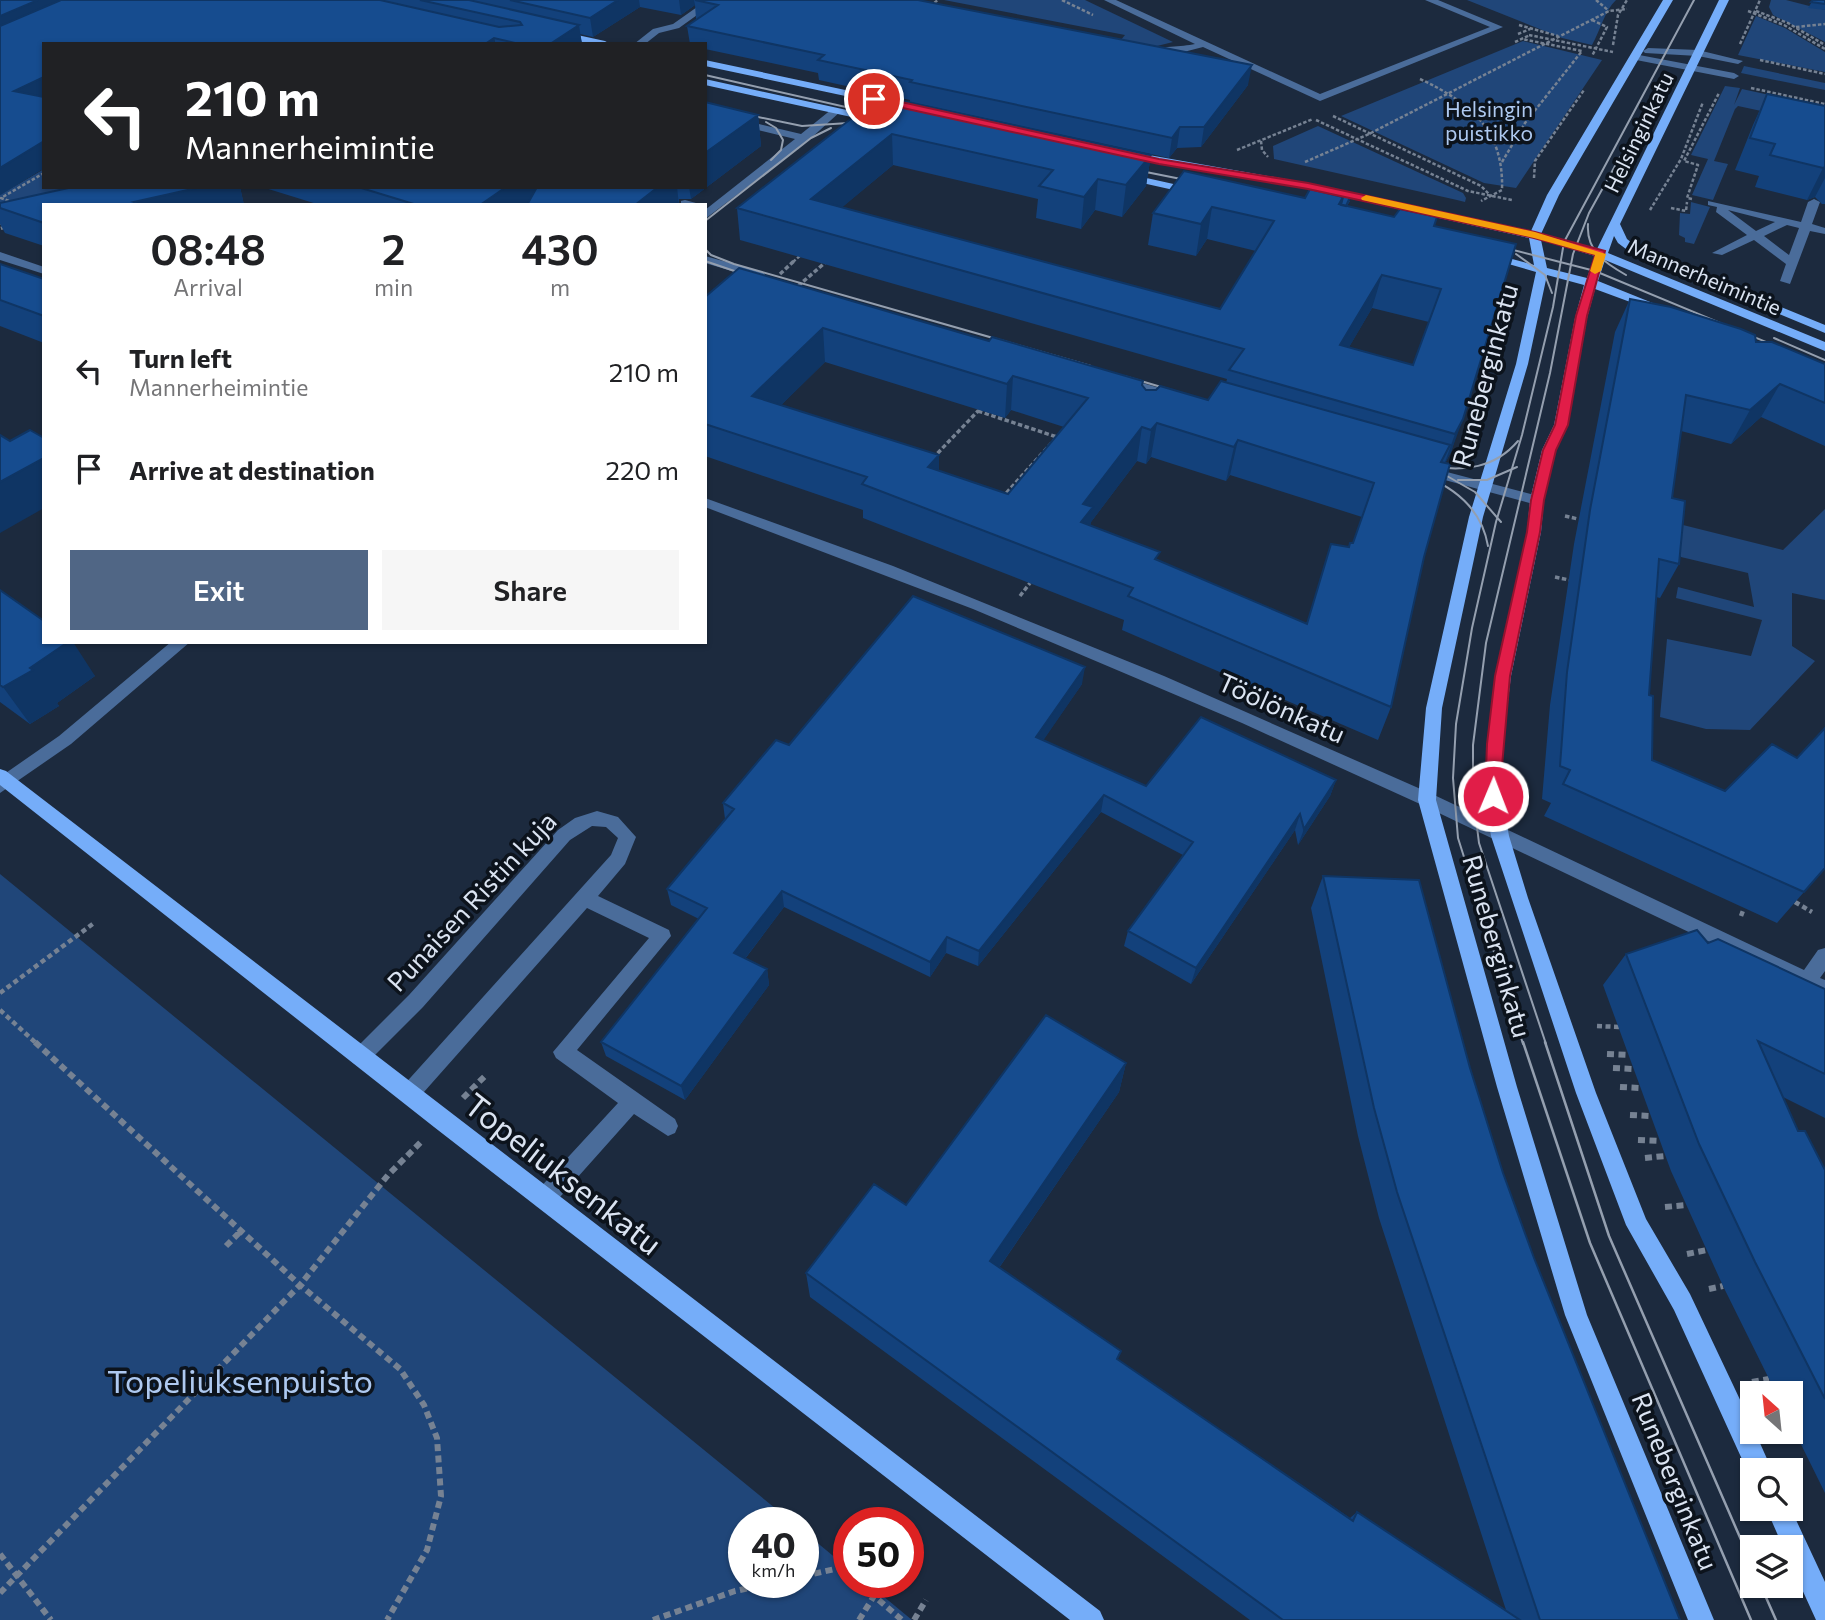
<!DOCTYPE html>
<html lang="en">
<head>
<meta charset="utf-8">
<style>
	:root { --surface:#fff; --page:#f6f6f6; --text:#202124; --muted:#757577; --accent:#506685 }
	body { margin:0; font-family:Commissioner,sans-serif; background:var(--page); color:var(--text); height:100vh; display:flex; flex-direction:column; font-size:26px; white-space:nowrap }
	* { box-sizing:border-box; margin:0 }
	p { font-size:23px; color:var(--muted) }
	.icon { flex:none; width:38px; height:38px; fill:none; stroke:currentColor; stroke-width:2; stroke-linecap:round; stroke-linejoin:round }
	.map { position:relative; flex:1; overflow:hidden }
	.sheet { position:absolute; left:42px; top:203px; width:665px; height:441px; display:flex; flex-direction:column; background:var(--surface); border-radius:0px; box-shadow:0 2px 5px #0004 }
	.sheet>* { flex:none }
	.hud { position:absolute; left:42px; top:42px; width:665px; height:147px; border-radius:0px; box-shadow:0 2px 5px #0004; background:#202124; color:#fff; overflow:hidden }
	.needle { width:46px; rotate:333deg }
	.tools { position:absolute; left:1740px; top:1381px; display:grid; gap:14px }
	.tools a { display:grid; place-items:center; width:63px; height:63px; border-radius:0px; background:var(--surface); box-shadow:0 2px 5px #0004; font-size:35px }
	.speed { position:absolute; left:728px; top:1507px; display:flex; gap:14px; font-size:35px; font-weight:700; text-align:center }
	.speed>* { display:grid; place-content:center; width:91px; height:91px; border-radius:50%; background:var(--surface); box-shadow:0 2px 5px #0004; line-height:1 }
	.speed small { font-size:18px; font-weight:400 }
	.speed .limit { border:10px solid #d22; background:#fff; color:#111 }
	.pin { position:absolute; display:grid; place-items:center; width:60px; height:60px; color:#fff; margin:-30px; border:4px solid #fff; border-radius:50%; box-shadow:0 2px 7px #0007 }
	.me { position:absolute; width:77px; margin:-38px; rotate:1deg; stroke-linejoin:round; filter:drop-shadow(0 0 5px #0008) }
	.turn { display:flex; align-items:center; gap:24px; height:147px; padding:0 28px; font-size:32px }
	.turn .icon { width:91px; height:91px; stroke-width:2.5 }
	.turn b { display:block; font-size:49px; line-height:60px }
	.eta { display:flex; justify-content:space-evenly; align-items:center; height:119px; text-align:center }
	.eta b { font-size:42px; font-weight:600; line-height:49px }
	.primary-button { display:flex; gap:14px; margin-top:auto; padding:14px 28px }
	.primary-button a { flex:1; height:80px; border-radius:0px; background:var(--accent); color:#fff; font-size:28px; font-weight:600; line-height:80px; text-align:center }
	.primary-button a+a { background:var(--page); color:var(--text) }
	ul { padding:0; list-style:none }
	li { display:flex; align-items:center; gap:21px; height:98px; padding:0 28px }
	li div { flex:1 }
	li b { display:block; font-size:26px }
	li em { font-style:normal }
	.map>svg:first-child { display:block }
	.green { fill:#204679 }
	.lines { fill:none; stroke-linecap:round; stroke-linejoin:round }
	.path-far3 { stroke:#768293; stroke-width:2.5; stroke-dasharray:3.5 2; stroke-linecap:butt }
	.path-far2 { stroke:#768293; stroke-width:3.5; stroke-dasharray:4.5 2.5; stroke-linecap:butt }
	.path-far1 { stroke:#768293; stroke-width:4.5; stroke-dasharray:5 3.5; stroke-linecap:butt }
	.path { stroke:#768293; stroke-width:6; stroke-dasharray:7 4.5; stroke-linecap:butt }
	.minor { fill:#4a6c9a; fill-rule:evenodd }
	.major { fill:#75adf9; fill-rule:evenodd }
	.tram-far1 { stroke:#949faf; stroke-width:2 }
	.tram { stroke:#949faf; stroke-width:2.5 }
	.wall { fill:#13417b; fill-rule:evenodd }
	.shaded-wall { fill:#0f3564 }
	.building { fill:#164c8f; stroke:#0f3564; stroke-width:2; fill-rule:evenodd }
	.route { fill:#e11d48; stroke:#92132f; stroke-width:2 }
	.slow { fill:#f59e0b }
	.labels { text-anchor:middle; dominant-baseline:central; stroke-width:7; stroke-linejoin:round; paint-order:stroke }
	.far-park-label { font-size:21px; fill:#aec9f0; stroke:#0c131c }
	.far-street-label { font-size:21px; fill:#dbe4f2; stroke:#0c131c }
	.street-label { font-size:26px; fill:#dbe4f2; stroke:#0c131c }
	.near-street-label { font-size:32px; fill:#dbe4f2; stroke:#0c131c }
	.near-park-label { font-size:32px; fill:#aec9f0; stroke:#0c131c }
</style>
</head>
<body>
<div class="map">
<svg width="1825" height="1620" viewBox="0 0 1825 1620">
	<rect width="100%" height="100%" fill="#1c2a3e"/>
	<!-- green -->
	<path class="green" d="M944 0H1085L1173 42 1153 47 1120 41 1125 35Z
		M1467 0H1616C1605 10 1600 31 1592 45L1562 38Z
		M1771 0H1786L1825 10V42L1773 15 1769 7Z
		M1756 16 1785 28 1825 52V72L1738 55Z
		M1523 41 1602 60 1516 188 1484 183 1341 116Z
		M1744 66 1825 83V90L1741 73Z
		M1725 86 1740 88 1734 105 1742 89 1806 103 1799 119 1738 106 1735 109 1714 161 1728 164 1713 200 1692 195 1708 159 1691 155Z
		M1318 126 1463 193 1466 198 1465 202 1457 200 1274 159 1273 146Z
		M44 169V187H80L0 204V195Z
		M1691 202 1710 207 1694 244 1685 242V238L1679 235 1680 213 1690 214Z
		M1825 509V600L1792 593V646L1815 661 1750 730 1706 729 1660 717 1667 639 1751 656 1762 620 1676 598 1678 587 1754 607 1748 573 1681 557 1667 521 1783 550Z
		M0 874 792 1522H744V1582H803V1531L849 1569V1582H866L912 1620H0Z"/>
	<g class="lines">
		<!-- path-far3 -->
		<path class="path-far3" d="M1062 0 1093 15
			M1596 0 1609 11
			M930 6 938 0
			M1748 11 1784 25 1825 49
			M1756 11 1788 23 1825 45
			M1592 20 1607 27 1592 56
			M1519 25 1558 36
			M1796 27 1825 24
			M1518 34 1530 29
			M1529 35 1613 52
			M1515 42 1530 35
			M1740 44 1760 0
			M1613 45 1618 15 1627 0
			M1760 60 1825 74
			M1420 79C1471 103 1504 130 1502 190L1481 201
			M1751 88 1825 104
			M1333 116 1481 186 1490 195
			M1316 120 1468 191 1512 200
			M1261 141 1262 150 1268 157
			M1237 150 1313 119
			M1305 162 1369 134 1609 11 1627 9
			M1502 162 1525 123 1582 51 1522 39
			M1534 178 1535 161 1584 90
			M1692 199 1687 198 1698 165 1684 161 1719 93
			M14 203 1 198 44 173
			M1671 208 1686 211 1687 202
			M1650 210 1681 159 1703 102
			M0 221 3 231
			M793 262 802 254"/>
		<!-- path-far2 -->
		<path class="path-far2" d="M780 274 795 260
			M798 286 827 261
			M978 411 1057 437 990 511 910 482Z
			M1565 516 1578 519
			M1555 577 1569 580
			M1020 596 1030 583"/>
		<!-- path-far1 -->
		<path class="path-far1" d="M1795 902 1812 912
			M1741 916 1744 908
			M0 993 94 923
			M0 1010 37 1044
			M1597 1026 1619 1027"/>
		<!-- path -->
		<path class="path" d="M35 1042 300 1285 400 1369 424 1405 437 1438 441 1496 427 1550 387 1620
			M1607 1054 1629 1055
			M1613 1068 1634 1069
			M1620 1087 1640 1088
			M463 1098 485 1076
			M1630 1115 1651 1116
			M1638 1140 1660 1141
			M1645 1158 1665 1156
			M1665 1207 1687 1205
			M226 1246 242 1230
			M1687 1254 1707 1250
			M1709 1289 1723 1286
			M1752 1382 1769 1379
			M1772 1393H1775
			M0 1554 51 1620
			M803 1576 849 1566
			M0 1593 300 1285 388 1175 423 1140
			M653 1620 735 1591 777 1582
			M859 1620 874 1596 902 1620
			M914 1620 926 1600"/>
		<!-- minor -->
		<path class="minor" d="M707 0H718L679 28 659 33 645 44H634L653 29 673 24Z
			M1104 0H1116L1320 94 1490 27 1425 0H1438L1503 27 1320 101 1203 47 1172 55 1152 53 1150 51C1159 46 1182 47 1195 44Z
			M1648 48 1698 50 1743 61 1738 64 1698 56 1645 53 1643 51Z
			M1634 54 1734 73 1739 76 1734 79 1631 59V55Z
			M832 109 841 111 809 140 705 219V210L795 139 705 117V111L801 134Z
			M1814 199 1820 202 1812 224 1825 228V234L1810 231 1790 284 1780 281 1786 264 1754 240 1722 255 1712 253 1747 235 1716 212 1717 207 1708 205V201L1801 222 1808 202ZM1728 210 1775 222 1756 231ZM1787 225 1799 228 1789 255 1764 236Z
			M685 200 696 203 697 205H681V201Z
			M0 252 44 267V274L0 260Z
			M705 256 763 272 765 275 759 279 705 263Z
			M1122 377 1180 394 1182 397 1175 401 1117 384 1115 381Z
			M1424 466 1542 497 1544 500 1537 505 1419 473 1417 470Z
			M705 498 893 566 1164 676 1432 794 1804 970 1818 950 1825 948V971L1820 978 1825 980V997L1420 804 1242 723 973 609 705 507Z
			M171 642H190L71 744 0 793V777L59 736Z
			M597 811 618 817 636 837 625 864 598 896 669 930 671 936 577 1050 675 1119 678 1126 675 1133 668 1136 634 1114 552 1206 544 1209 536 1206 533 1199 536 1192 618 1103 556 1058 553 1052 649 938 587 908 416 1101 409 1103 402 1101 399 1094 402 1087 611 855 618 838 606 827 592 826 570 840 423 1007 367 1063 360 1066 353 1063 350 1057 353 1051 409 995 558 830 575 818Z"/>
		<!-- major -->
		<path class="major" d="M1663 0H1673L1559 195 1541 234 1597 249 1719 0H1729L1620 224 1627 239 1638 248 1825 325V333L1630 252 1618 243 1614 236 1608 253 1825 342V351L1605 260 1598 281 1670 310 1660 313 1595 289 1587 318 1568 425 1556 450 1544 500 1541 532 1511 676 1503 743 1502 796 1509 836 1528 898 1596 1093 1646 1219 1690 1294 1752 1425V1432H1755L1772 1470H1752L1751 1479 1674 1310 1626 1225 1576 1093 1491 836 1484 796 1487 743 1495 676 1527 532 1530 500 1542 450 1554 425 1575 318 1584 285 1547 275 1528 364 1483 517 1442 708 1436 800 1517 1087 1587 1315 1714 1620H1688L1565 1315 1497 1087 1418 800 1426 708 1469 517 1516 364 1536 272 1484 257 1490 253 1534 265 1529 238 1308 189 1126 157 1121 154 1126 151 1308 183 1531 231 1547 195ZM1541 240 1595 256 1587 278 1547 268Z
			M559 31 605 41 610 44H591L556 36 554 34Z
			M705 60 897 101 902 104 897 107 705 66Z
			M705 79 879 117 884 120 879 123 705 85Z
			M1124 173 1196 189 1202 192 1196 195 1120 178V174Z
			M0 769 6 771 1100 1611 1104 1620H1070L434 1127 0 785Z
			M1790 1507 1825 1582V1620H1816L1790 1563V1547H1783L1766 1508Z"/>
		<!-- tram-far1 -->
		<path class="tram-far1" d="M705 75 881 115
			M705 106 802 126 864 122
			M766 122 776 128 783 140 781 150 771 160
			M1131 169 1196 182
			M705 221 811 138 831 128
			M1588 224C1586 251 1605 263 1626 275
			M1494 245 1595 271 1783 349
			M705 249 711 255 734 264 1091 366
			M1516 254 1545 275 1552 293
			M705 261 752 277
			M1774 338 1825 360
			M1124 376 1178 392
			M1430 466C1464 472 1495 468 1518 441
			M1440 472 1475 492 1501 522
			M1427 477C1458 490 1482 511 1488 546
			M1458 480H1487L1517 467
			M1523 1044 1458 838 1453 778 1456 724 1472 628 1496 522 1522 435 1553 307 1564 242 1694 0
			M1546 1044 1479 843 1473 795V745L1486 643 1550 373 1573 254 1589 213 1620 157"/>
		<!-- tram -->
		<path class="tram" d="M1523 1042 1590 1243 1751 1620
			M1545 1042 1609 1236 1752 1565
			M1761 1586 1776 1620"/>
	</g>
	<!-- wall -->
	<path class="wall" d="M0 0H918L1248 85 1201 147 1177 148 1169 158 910 102V100L819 80 818 73 705 49V44H690L687 26 698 19H696L695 5 681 15 640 7 593 37 580 34 582 44H495L494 38 44 44V168L0 195Z
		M1813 0H1825V10L1808 8Z
		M1767 94 1825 106V204H1822L1815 197 1807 200 1755 187 1759 176 1735 170 1753 125Z
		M880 96 1151 155 1146 186 1122 217 1095 210 1081 229 1036 218 1038 199 893 165 842 207 1220 309 1256 251 1207 239 1196 256 1148 245 1153 213 1305 198 1350 201 1347 206 1394 217H1437L1434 226 1516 244 1451 452 1445 463 1391 707 1378 740 1122 630 1124 620 863 518V510L705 456V297L1142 386 1146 390 1208 400 1226 383 1227 379 740 240 737 208ZM1372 308 1429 322 1413 365 1349 347ZM825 362 1005 418 1011 410 1064 427 1008 494 939 471V455L781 405ZM1151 457 1226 481 1230 475 1362 517 1353 543 1349 547 1307 624 1158 560 1090 525 1091 522 1137 461 1146 464Z
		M758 115 761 146 691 199H679V205H320L262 187H705Z
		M73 187H240L244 205H44V246L5 233 0 224V203Z
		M0 264 44 279V343L0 326Z
		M1630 299 1756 342 1825 364V446L1761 417 1731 444 1681 431 1672 498 1679 564 1660 598 1656 597 1649 695 1652 760 1825 868 1777 923 1544 816 1551 803 1542 799 1550 705 1574 544 1615 332Z
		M0 590 95 676 57 703 59 706 30 724 0 702Z
		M1082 684 1043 740 1146 786 1336 780 1330 796 1298 845 1295 830 1191 984 1124 946 1128 931 1183 855 1101 812 978 966 946 953 930 977 784 907 745 959 767 969 769 985 685 1100 606 1056 601 1042 699 919 671 905 667 889 725 819 723 803 789 745Z
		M1323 876 1470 1068 1503 1173 1534 1258 1680 1620H1250L810 1297 806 1273 906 1205 1126 1063 1119 1092 999 1268 1118 1360 1350 1518 1357 1512 1506 1610 1379 1218 1358 1136 1311 908Z
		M1708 943 1825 989V1118L1783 1097 1798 1131 1825 1170V1493L1790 1422V1393H1776L1723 1286 1671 1171 1603 985 1626 954Z"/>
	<!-- shaded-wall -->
	<path class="shaded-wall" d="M38 0H90L0 39V16Z
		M618 0H639L640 7 593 37 590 18Z
		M679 0H694L695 5 681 15Z
		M579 25 582 44H550Z
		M494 38 495 44H485Z
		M1252 65 1248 85 1201 147 1204 127Z
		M44 77V102L14 91Z
		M758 115 761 146 691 199 689 187H705V153Z
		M1180 127 1177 148 1169 158 1172 138Z
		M892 134 893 165 815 230 811 199Z
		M44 141V168L0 195V168Z
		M1151 155 1146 186 1122 217 1126 185Z
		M1825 167V178L1815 197 1807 200 1823 168Z
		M1098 179 1095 210 1081 229 1084 197Z
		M201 187H240L244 205H135L134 202Z
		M506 187H559L534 205H480Z
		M658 187H677L679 205H635Z
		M1212 207 1207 239 1196 256 1201 224Z
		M1382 275 1372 308 1331 378 1340 345Z
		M823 328 825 362 756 430 752 396Z
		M1013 376 1011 410 1005 418 1007 384Z
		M1780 384 1761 417 1731 444 1750 410Z
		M1463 419 1451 452 1443 468 1455 434Z
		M1157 423 1151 457 1146 464 1151 430Z
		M1142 427 1137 461 1091 522 1088 541 1077 556 1083 504Z
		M1238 440 1230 475 1226 481 1234 447Z
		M939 455V490L928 467Z
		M44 458V508L0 533V482Z
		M68 642H73L95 676 57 703 59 706 30 724 3 687Z
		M1085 667 1082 684 1034 754 1036 737Z
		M1336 780 1330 796 1298 845 1304 829Z
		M1104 795 1101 812 978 966 979 951Z
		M1300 814 1295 830 1191 984 1196 968Z
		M782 891 784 907 737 969 734 953Z
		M947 937 946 953 930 977V962Z
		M767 969 769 985 685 1100 681 1086Z
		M1126 1063 1119 1092 987 1285 990 1261Z"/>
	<!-- building -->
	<path class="building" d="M0 0H38L0 16Z
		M61 0H380L499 27 522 25 520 22 420 0H469L579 25 550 44H519L494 38 485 44H44V77L14 91 44 97V141L0 168V26Z
		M510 0H618L590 18Z
		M695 0H918L1252 65 1204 127H1180L1172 138 910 82 912 80 818 60 824 55 687 26 718 5Z
		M1813 0H1825V4L1811 2Z
		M1767 94 1825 106V167L1823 168 1770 155 1775 144 1750 138Z
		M880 96 1151 155 1126 185 1098 179 1084 197 1039 186 1053 170 892 134 811 199 1220 309 1274 221 1212 207 1201 224 1153 213 1184 171 1305 198 1310 189 1343 197 1339 204 1394 217 1400 209 1437 217 1434 226 1516 244 1463 419 1455 434 1229 370 1244 349 737 208ZM1382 275 1441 289 1413 365 1340 345Z
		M705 102 758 115 705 153Z
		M73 187H201L134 202 143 205H44V223L0 208V203Z
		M358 187H506L480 205H417Z
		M537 187H658L635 205H527Z
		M1319 188 1351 195 1346 206 1341 205 1343 197 1318 191Z
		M0 264 44 279V316L0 300Z
		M739 268 989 341 992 337 1143 381 1142 385 1146 390H1156L1160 386 1208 400 1221 381 1450 445 1441 462 1450 464 1424 557 1391 707 1128 596 1133 588 862 484 867 477 705 424V297ZM823 328 1007 384 1013 376 1088 398 1008 494 928 467 939 455 752 396ZM1157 423 1234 447 1238 440 1374 483 1353 543H1350L1349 547 1331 544 1307 624 1155 559 1160 552 1081 522 1093 507 1083 504 1142 427 1151 430Z
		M1630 299 1671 307 1741 329 1755 335 1756 342H1772L1825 364V403L1780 384 1750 410 1686 395 1672 498 1685 501 1679 564 1659 559 1649 695 1653 696 1652 760 1725 791 1772 744 1797 758 1825 728V868L1804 892 1563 784 1570 770 1560 766 1567 672 1590 510Z
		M30 430 44 438V458L0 482V435L10 441Z
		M0 590 44 621V642H68L30 668 33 670 3 687 0 685Z
		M913 596 1085 667 1036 737 1146 786 1201 717 1336 780 1304 829 1300 814 1196 968 1128 931 1193 842 1104 795 979 951 947 937 930 962 782 891 734 953 767 969 681 1086 601 1042 707 908 667 889 734 809 723 803 776 740 789 745Z
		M1323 876 1419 880 1470 1068 1503 1173 1534 1258 1680 1620H1540L1397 1192 1374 1108Z
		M1697 930 1708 943 1718 939 1825 989V1074L1758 1041 1798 1131H1805L1825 1170V1399L1755 1262 1699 1144 1626 954Z
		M1046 1015 1126 1063 990 1261 1121 1351 1117 1359 1353 1521 1357 1512 1520 1620H1283L806 1273 874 1184 906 1205Z"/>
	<!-- route -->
	<path class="route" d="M874 96 1159 159 1308 183 1535 232 1605 251 1587 316 1568 425 1556 450 1544 500 1540 532 1510 676 1499 800H1488L1485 796 1487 744 1495 676 1527 532 1531 500 1543 450 1555 425 1576 316 1595 255 1534 238 1308 189 1159 164 871 101 869 99Z"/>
	<!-- slow -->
	<path class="slow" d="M1366 195 1535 232 1606 254 1601 271 1595 274 1590 271 1595 255 1534 238 1362 200 1361 198Z"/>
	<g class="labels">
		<!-- far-park labels -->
		<g class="far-park-label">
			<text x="1489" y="108">Helsingin<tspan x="1489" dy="24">puistikko</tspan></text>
		</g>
		<!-- far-street labels -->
		<g class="far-street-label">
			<text transform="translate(1638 132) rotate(-64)">Helsinginkatu</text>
			<text transform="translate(1705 276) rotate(23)">Mannerheimintie</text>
		</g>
		<!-- street labels -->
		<g class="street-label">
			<text transform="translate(1484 375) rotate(-75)">Runeberginkatu</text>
			<text transform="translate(1282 707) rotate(24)">Töölönkatu</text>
			<text transform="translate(471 901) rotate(-47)">Punaisen Ristin kuja</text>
			<text transform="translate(1498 946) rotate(74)">Runeberginkatu</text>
			<text transform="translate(1676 1481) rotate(68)">Runeberginkatu</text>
		</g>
		<!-- near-street labels -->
		<g class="near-street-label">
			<text transform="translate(564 1173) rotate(38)">Topeliuksenkatu</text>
		</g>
		<!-- near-park labels -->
		<g class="near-park-label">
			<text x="240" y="1380">Topeliuksenpuisto</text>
		</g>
	</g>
</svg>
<div class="tools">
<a><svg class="needle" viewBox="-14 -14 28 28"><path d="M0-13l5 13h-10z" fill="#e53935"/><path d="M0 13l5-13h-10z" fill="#757577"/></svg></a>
<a><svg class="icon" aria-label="search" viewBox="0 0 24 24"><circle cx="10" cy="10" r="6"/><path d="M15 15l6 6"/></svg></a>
<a><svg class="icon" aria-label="layers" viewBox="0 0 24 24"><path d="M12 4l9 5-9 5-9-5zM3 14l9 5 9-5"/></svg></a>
</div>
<div class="speed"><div>40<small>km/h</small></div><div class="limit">50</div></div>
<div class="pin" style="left:874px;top:99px;background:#d93025"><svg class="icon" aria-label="arrive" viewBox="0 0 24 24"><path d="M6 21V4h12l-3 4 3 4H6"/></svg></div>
<svg class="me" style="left:1493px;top:796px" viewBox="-20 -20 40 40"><circle r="17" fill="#e11d48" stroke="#fff" stroke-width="3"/><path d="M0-11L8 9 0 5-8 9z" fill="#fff"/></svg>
<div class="hud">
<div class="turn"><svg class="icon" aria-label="left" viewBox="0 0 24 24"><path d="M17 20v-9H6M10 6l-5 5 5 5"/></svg><div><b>210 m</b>Mannerheimintie</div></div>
</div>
<section class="sheet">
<div class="eta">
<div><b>08:48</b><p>Arrival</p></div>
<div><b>2</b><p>min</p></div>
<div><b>430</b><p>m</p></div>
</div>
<ul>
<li><svg class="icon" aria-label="left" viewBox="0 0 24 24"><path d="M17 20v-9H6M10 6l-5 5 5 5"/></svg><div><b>Turn left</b><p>Mannerheimintie</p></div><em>210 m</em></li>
<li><svg class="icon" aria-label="arrive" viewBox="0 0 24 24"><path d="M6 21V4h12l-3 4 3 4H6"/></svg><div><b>Arrive at destination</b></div><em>220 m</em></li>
</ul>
<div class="primary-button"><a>Exit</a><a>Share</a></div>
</section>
</div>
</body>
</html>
